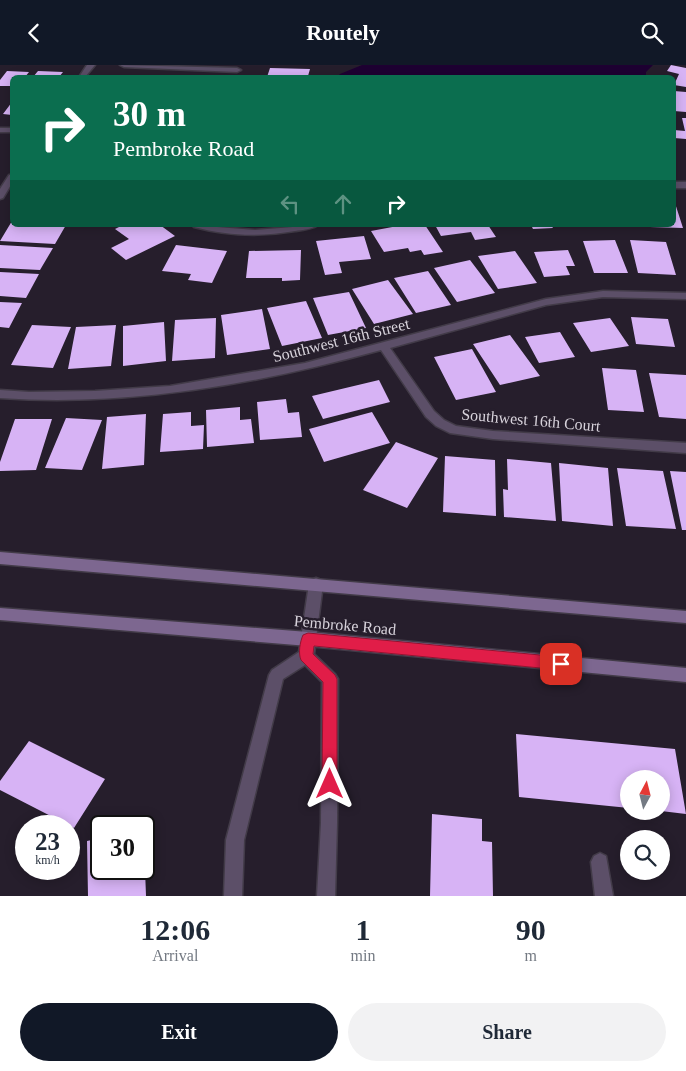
<!DOCTYPE html>
<html lang="en">
<head>
<meta charset="utf-8">
<style>
	:root { --surface:#fff; --page:#f2f2f3; --text:#1f2937; --muted:#747a83; --accent:#111827 }
	body { margin:0; font-family:"Times New Roman",serif; background:var(--page); color:var(--text); height:100vh; display:flex; flex-direction:column; font-size:19px; white-space:nowrap }
	* { box-sizing:border-box; margin:0 }
	p { font-size:16px; color:var(--muted) }
	.icon { flex:none; width:28px; height:28px; fill:none; stroke:currentColor; stroke-width:2; stroke-linecap:round; stroke-linejoin:round }
	.map { position:relative; height:831px; overflow:hidden }
	.drawer { display:flex; flex-direction:column; background:var(--surface); flex:1 }
	.drawer>* { flex:none }
	.hud { position:absolute; left:10px; top:10px; width:666px; height:152px; border-radius:8px; box-shadow:0 2px 12px #0003; background:#0b6e4f; color:#fff; overflow:hidden }
	.needle { width:32px; rotate:7deg }
	.tools { position:absolute; left:620px; top:705px; display:grid; gap:10px }
	.tools a { display:grid; place-items:center; width:50px; height:50px; border-radius:50%; background:var(--surface); box-shadow:0 2px 12px #0003; font-size:25px }
	.speed { position:absolute; left:15px; top:750px; display:flex; gap:10px; font-size:25px; font-weight:700; text-align:center }
	.speed>* { display:grid; place-content:center; width:65px; height:65px; border-radius:50%; background:var(--surface); box-shadow:0 2px 12px #0003; line-height:1 }
	.speed small { font-size:12px; font-weight:400 }
	.speed .limit { border:2px solid #111; border-radius:8px; background:#fff; color:#111 }
	.pin { position:absolute; display:grid; place-items:center; width:42px; height:42px; color:#fff; margin:-21px; border-radius:10px; box-shadow:0 2px 8px #0006 }
	.me { position:absolute; width:55px; margin:-28px; rotate:0deg; stroke-linejoin:round; filter:drop-shadow(0 0 4px #0008) }
	.turn { display:flex; align-items:center; gap:18px; height:105px; padding:0 20px; font-size:22px }
	.turn .icon { width:65px; height:65px; stroke-width:2.5 }
	.turn b { display:block; font-size:35px; line-height:42px }
	.lanes { display:flex; align-items:center; height:48px; padding:0 20px; background:#0003; justify-content:center; gap:25px; direction:ltr }
	.lanes .off { opacity:.35 }
	.eta { display:flex; justify-content:space-evenly; align-items:center; height:85px; text-align:center }
	.eta b { font-size:30px; font-weight:600; line-height:35px }
	.cta { display:flex; gap:10px; margin-top:auto; padding:10px 20px }
	.cta a { flex:1; height:58px; border-radius:30px; background:var(--accent); color:#fff; font-size:20px; font-weight:600; line-height:58px; text-align:center }
	.cta a+a { background:var(--page); color:var(--text) }
	header { display:flex; justify-content:space-between; align-items:center; height:65px; padding:0 20px; background:var(--accent); color:#fff; font-size:22px; font-weight:600 }
	.map>svg:first-child { display:block }
	.water { fill:#1e0032 }
	.building { fill:#d7b3f5 }
	.lines { fill:none; stroke-linecap:round; stroke-linejoin:round }
	.minor-casing { stroke:#423b48; stroke-width:3 }
	.secondary-casing { stroke:#423b48; stroke-width:3 }
	.minor { fill:#5c4f68; fill-rule:evenodd }
	.secondary { fill:#7d6790; fill-rule:evenodd }
	.route { fill:#e11d48; stroke:#92132f }
	.labels { text-anchor:middle; dominant-baseline:central; stroke-width:5; stroke-linejoin:round; paint-order:stroke }
	.street-label { font-size:16px; fill:#d7d2db; stroke:#261e2c }
</style>
</head>
<body>
<header><svg class="icon" aria-label="back" viewBox="0 0 24 24"><path d="M15 5l-7 7 7 7"/></svg>Routely<svg class="icon" aria-label="search" viewBox="0 0 24 24"><circle cx="10" cy="10" r="6"/><path d="M15 15l6 6"/></svg></header>
<div class="map">
<svg width="686" height="831" viewBox="0 0 686 831">
	<rect width="100%" height="100%" fill="#261e2c"/>
	<!-- water -->
	<path class="water" d="M362 0H653L646 7V12H337L340 9Z"/>
	<!-- building -->
	<path class="building" d="M671 0 686 3V22L674 20 679 9 667 6Z
		M270 3 310 4 308 11H300V12H267Z
		M7 6 29 7 25 12H12V21H0V15Z
		M38 6 63 7 59 12H33Z
		M674 26 686 27V47L674 46Z
		M12 37V50L3 49Z
		M682 53H686V74L674 73V65L685 66Z
		M674 135 683 163 650 162V160H674Z
		M12 156V160H66L55 179 0 176Z
		M123 160H160L175 171 126 195 111 183 129 174 115 164Z
		M403 160H425L443 187 424 190 421 185 410 187 408 183 384 187 371 166Z
		M435 160H488L496 172 475 175 471 167 441 171Z
		M531 160H551L553 163 533 164Z
		M364 171 371 194 339 197 342 208 325 210 316 176Z
		M615 175 628 208H594L583 176Z
		M630 175 666 177 676 210 638 208Z
		M0 180 53 183 40 205 0 203Z
		M176 180 227 186 212 218 188 215 191 209 162 206Z
		M301 185 300 215 282 216V213H246L249 186Z
		M568 185 575 201H566L570 210 544 212 534 187Z
		M515 186 537 218 498 224 478 191Z
		M470 195 495 228 457 237 434 203Z
		M428 206 451 240 416 248 394 213Z
		M0 207 39 209 26 233 0 231Z
		M388 215 413 249 374 259 352 224Z
		M349 227 366 263 328 270 313 233Z
		M306 236 322 273 282 281 267 243Z
		M0 237 22 238 9 263 0 262Z
		M262 244 270 284 227 290 221 250Z
		M631 252 668 254 675 282 636 279Z
		M216 253 215 293 172 296 175 255Z
		M610 253 629 281 591 287 573 258Z
		M164 257 166 296 123 301V261Z
		M32 260 71 262 53 303 11 300Z
		M116 260 111 301 68 304 76 262Z
		M560 267 575 292 539 298 525 272Z
		M510 270 540 311 500 320 473 279Z
		M472 284 496 327 456 335 434 292Z
		M602 303 636 305 644 347 608 345Z
		M649 308 686 310V354L659 352Z
		M379 315 390 337 323 354 312 331Z
		M286 334 288 348 299 347 302 372 260 375 257 337Z
		M240 342V355L251 354 254 378 207 382 206 345Z
		M191 347V361L204 360 203 384 160 387 163 349Z
		M372 347 390 378 324 397 309 364Z
		M146 349 144 400 102 404 107 352Z
		M66 353 102 355 82 405 45 403Z
		M15 354H52L36 405 0 406V397Z
		M396 377 438 393 407 443 363 425Z
		M445 391 495 395 496 451 443 447Z
		M507 394 551 398 556 456 504 452 503 424 508 425Z
		M559 398 608 403 613 461 562 456Z
		M617 403 663 406 676 464 626 461Z
		M670 406 686 407V465H682Z
		M516 669 675 684 686 749 661 746V714H629V743L519 732Z
		M29 676 105 714 74 763 0 725V716Z
		M432 749 482 754V776L492 777 493 831H430Z
		M101 773V804H145L146 831H88L87 776Z"/>
	<g class="lines">
		<defs>
			<path id="minor" d="M87 0H95L85 12H79Z
				M120 0 237 3 241 5 237 7 124 2Z
				M0 63H12V67H0Z
				M9 110H12V118L3 133 0 134V124Z
				M674 117H686V123H674Z
				M192 160 255 165 318 160C312 164 303 165 295 166 260 172 228 171 194 162Z
				M603 226 686 228V234L603 232 546 240 390 283 434 346 444 355 456 361 493 366 686 378V388L493 374 450 368 436 361 426 352 381 285C257 319 129 342 0 333V325L29 327 95 326 170 321 305 298 546 234Z
				M316 513 321 515 323 519 314 589 335 609 338 614 337 758 335 831H317L321 758 322 617 305 600 283 614 244 775 242 831H224L226 775 269 610 272 605 299 587 309 519 311 515Z
				M600 788 606 791 613 831H595L591 797 594 791Z"/>
			<path id="secondary" d="M0 487 686 546V558L0 499Z
				M0 543 308 567 686 603V617L308 581 0 555Z"/>
		</defs>
		<!-- minor casing -->
		<use href="#minor" class="minor-casing"/>
		<!-- secondary casing -->
		<use href="#secondary" class="secondary-casing"/>
		<!-- minor -->
		<use href="#minor" class="minor"/>
		<!-- secondary -->
		<use href="#secondary" class="secondary"/>
	</g>
	<!-- route -->
	<path class="route" d="M308 568 561 592 566 594 568 599 566 603 561 605 314 581 313 589 335 610 337 614V719L335 724 330 726 324 724 322 719 323 617 301 595C298 588 300 577 303 570Z"/>
	<g class="labels">
		<!-- street labels -->
		<g class="street-label">
			<text transform="translate(341 275) rotate(-14)">Southwest 16th Street</text>
			<text transform="translate(531 355) rotate(5)">Southwest 16th Court</text>
			<text transform="translate(345 560) rotate(5)">Pembroke Road</text>
		</g>
	</g>
</svg>
<div class="tools">
<a><svg class="needle" viewBox="-14 -14 28 28"><path d="M0-13l5 13h-10z" fill="#e53935"/><path d="M0 13l5-13h-10z" fill="#747a83"/></svg></a>
<a><svg class="icon" aria-label="search" viewBox="0 0 24 24"><circle cx="10" cy="10" r="6"/><path d="M15 15l6 6"/></svg></a>
</div>
<div class="speed"><div>23<small>km/h</small></div><div class="limit">30</div></div>
<div class="pin" style="left:561px;top:599px;background:#d93025"><svg class="icon" aria-label="arrive" viewBox="0 0 24 24"><path d="M6 21V4h12l-3 4 3 4H6"/></svg></div>
<svg class="me" style="left:330px;top:719px" viewBox="-20 -20 40 40"><path d="M0-17L14 15 0 8-14 15z" fill="#e11d48" stroke="#fff" stroke-width="4"/></svg>
<div class="hud">
<div class="turn"><svg class="icon" aria-label="right" viewBox="0 0 24 24"><path d="M7 20v-9h11M14 6l5 5-5 5"/></svg><div><b>30 m</b>Pembroke Road</div></div>
<div class="lanes"><svg class="icon off" aria-label="left" viewBox="0 0 24 24"><path d="M17 20v-9H6M10 6l-5 5 5 5"/></svg><svg class="icon off" aria-label="ahead" viewBox="0 0 24 24"><path d="M12 20V5M6 11l6-6 6 6"/></svg><svg class="icon" aria-label="right" viewBox="0 0 24 24"><path d="M7 20v-9h11M14 6l5 5-5 5"/></svg></div>
</div>
</div>
<section class="drawer">
<div class="eta">
<div><b>12:06</b><p>Arrival</p></div>
<div><b>1</b><p>min</p></div>
<div><b>90</b><p>m</p></div>
</div>
<div class="cta"><a>Exit</a><a>Share</a></div>
</section>
</body>
</html>
